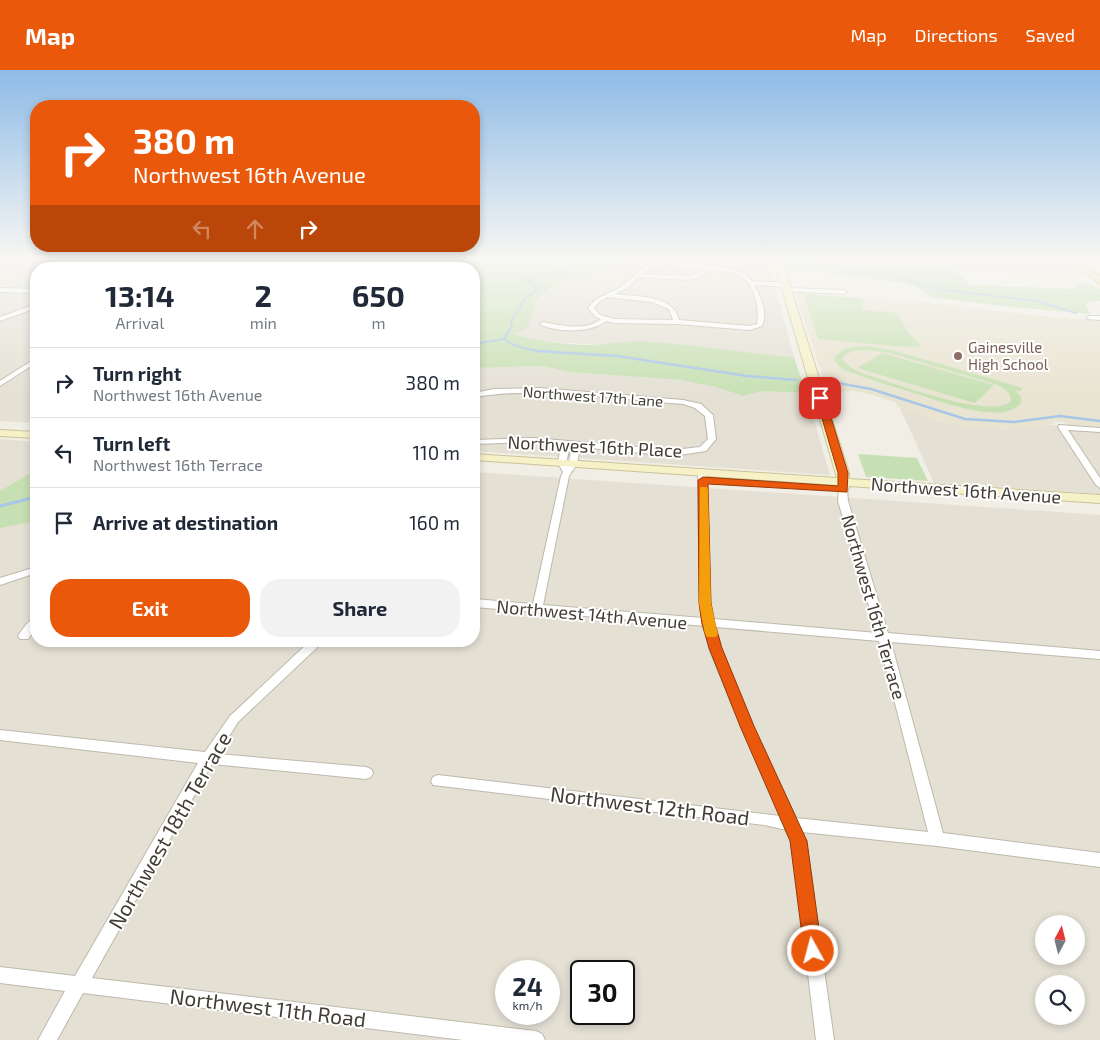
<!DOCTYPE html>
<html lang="en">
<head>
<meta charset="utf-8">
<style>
	:root { --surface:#fff; --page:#f2f2f3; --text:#1f2937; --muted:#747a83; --line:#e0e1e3; --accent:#ea580c }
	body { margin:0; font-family:"Exo 2",sans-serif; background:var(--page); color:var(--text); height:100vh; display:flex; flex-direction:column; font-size:19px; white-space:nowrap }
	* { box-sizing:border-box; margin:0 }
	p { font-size:16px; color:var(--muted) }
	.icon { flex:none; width:28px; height:28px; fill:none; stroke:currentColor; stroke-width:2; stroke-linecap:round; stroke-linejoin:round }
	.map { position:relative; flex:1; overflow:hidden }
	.details { position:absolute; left:30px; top:192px; width:450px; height:385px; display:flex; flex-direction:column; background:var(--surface); border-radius:20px; box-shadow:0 2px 8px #0003 }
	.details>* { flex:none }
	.banner { position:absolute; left:30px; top:30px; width:450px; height:152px; border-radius:20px; box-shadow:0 2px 8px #0003; background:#ea580c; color:#fff; overflow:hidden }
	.needle { width:32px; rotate:7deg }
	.fabs { position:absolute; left:1035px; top:845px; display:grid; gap:10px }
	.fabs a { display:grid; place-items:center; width:50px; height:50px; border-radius:50%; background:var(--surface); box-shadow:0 2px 8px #0003; font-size:25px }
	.speed { position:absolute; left:495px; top:890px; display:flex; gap:10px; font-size:25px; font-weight:700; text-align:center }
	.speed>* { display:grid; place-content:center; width:65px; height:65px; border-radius:50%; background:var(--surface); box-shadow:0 2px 8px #0003; line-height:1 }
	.speed small { font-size:12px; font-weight:400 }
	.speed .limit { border:2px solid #111; border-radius:8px; background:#fff; color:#111 }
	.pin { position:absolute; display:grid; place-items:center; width:42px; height:42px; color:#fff; margin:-21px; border-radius:10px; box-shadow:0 2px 8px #0006 }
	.me { position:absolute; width:55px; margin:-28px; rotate:353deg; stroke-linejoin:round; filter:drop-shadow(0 0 4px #0008) }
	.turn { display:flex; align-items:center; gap:18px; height:105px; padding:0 20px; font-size:22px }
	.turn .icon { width:65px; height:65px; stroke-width:2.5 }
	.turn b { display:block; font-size:35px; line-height:42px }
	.lanes { display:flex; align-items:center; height:48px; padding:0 20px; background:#0003; justify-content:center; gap:25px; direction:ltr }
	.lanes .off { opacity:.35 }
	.eta { display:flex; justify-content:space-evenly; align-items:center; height:85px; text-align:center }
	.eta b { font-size:30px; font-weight:700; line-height:35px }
	.action { display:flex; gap:10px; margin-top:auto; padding:10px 20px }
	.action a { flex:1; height:58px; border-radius:20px; background:var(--accent); color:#fff; font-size:20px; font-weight:700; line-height:58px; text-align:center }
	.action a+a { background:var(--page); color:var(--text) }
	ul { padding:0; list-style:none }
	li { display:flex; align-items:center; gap:15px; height:70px; padding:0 20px; border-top:1px solid var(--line) }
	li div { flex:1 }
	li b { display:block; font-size:19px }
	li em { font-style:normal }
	header { display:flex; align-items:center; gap:30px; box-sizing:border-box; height:70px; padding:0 25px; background:var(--accent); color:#fff }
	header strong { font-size:24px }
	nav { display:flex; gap:28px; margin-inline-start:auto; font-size:18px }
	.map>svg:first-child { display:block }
	.residential { fill:#e4e0d4; fill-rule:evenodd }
	.education { fill:#e8e4d1 }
	.green { fill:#c7e0b3; fill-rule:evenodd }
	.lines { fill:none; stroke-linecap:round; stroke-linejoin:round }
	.stream-far2 { stroke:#a8c6e6; stroke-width:2 }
	.stream-far1 { stroke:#a8c6e6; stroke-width:2.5 }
	.stream { stroke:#a8c6e6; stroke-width:3 }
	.street-casing { stroke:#bdb9ac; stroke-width:2 }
	.secondary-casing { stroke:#cbc39a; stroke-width:2 }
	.primary-casing { stroke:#d4c170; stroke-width:3 }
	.street { fill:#fff; fill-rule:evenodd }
	.secondary { fill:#f7f1c8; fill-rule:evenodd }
	.primary { fill:#f1e29d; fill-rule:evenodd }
	.route { fill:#ea580c; stroke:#983908 }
	.slow { fill:#f59e0b }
	.education-dot { fill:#8d6e63; stroke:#fff; stroke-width:2 }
	.labels { text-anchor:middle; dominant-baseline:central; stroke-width:4; stroke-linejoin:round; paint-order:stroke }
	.far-education-label { font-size:15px; fill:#785e54; stroke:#fff; text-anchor:start }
	.far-street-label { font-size:15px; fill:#423e36; stroke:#fff }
	.street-label { font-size:18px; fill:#423e36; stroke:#fff }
	.near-street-label { font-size:21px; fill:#423e36; stroke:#fff }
</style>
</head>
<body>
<header>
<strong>Map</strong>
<nav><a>Map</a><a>Directions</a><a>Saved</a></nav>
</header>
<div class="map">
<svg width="1100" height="970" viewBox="0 0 1100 970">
	<rect width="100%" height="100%" fill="#f0eee5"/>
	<!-- residential -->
	<path class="residential" d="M0 191H454L469 199H36V353L0 351Z
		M618 191 769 193 794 287 743 283 664 273 630 271 603 275 537 271 513 264 528 257 532 233 547 223 564 210 609 196Z
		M785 191H1067L1084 206 786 194Z
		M544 296 570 302 680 310 716 317 743 326 762 321 806 323 830 405 474 381V317L477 316 474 310V298Z
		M900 338 938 351 1004 359 1051 355 1100 358V424L934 413Z
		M0 369 36 372V571H474V402L1100 445V970H0ZM1044 854H1076V886H1044ZM506 901H549V944H506ZM581 901H624V944H581ZM1044 914H1076V946H1044Z"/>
	<!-- education -->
	<path class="education" d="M795 223 914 231 1061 248 1100 250V358L1067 356 1064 352 1053 351 1055 354H1050V356L1032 358 974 359 924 347 900 338 895 332 873 325 855 321 828 322Z"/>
	<!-- green -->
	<path class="green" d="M454 191H618C602 201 583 203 566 210 554 215 543 225 533 233L535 235 528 257 514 264C539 272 578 277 604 274 616 273 627 271 638 271 691 274 742 283 794 287L806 323 762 321 743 326 716 317 680 310 570 302 544 296 474 298V206L479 204 474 201V199H469Z
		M785 191 957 201 969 215 1077 219 1074 216C1084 209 1092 214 1100 220V231L1087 232 1086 237 1091 244 1001 236 930 227 917 217 904 213 788 198Z
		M806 224 859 228 863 233 861 240 897 243 908 262 921 276 904 277 818 269 804 225Z
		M867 276 892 280 1023 318 1020 321 1015 320 1021 327V333C1002 357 935 329 911 322 891 316 871 310 852 303L842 299 835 291V286L846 278ZM864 280 889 283 992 313C1000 316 1011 320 1011 331 992 351 888 311 862 303L850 297 844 291 843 287 852 281Z
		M882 283 994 315 975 333 857 298Z
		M858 384 917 388 928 411 866 407Z
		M36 400V451L0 458V421Z"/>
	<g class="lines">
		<!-- stream-far2 -->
		<path class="stream-far2" d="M787 192 898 207 935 219 1036 231 1076 243
			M504 269C519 280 538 281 556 282
			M474 274 504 269 512 256 511 251 524 230 536 221 535 214 525 209 567 199 584 191"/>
		<!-- stream-far1 -->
		<path class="stream-far1" d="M536 281 617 286 747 306 796 310
			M827 311 871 319 965 349 1014 352 1060 346 1100 351"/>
		<!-- stream -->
		<path class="stream" d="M0 436 36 427"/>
		<defs>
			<path id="street" d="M0 191 131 197 140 191H147L136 199H91L0 195Z
				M216 191H223L213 199H206Z
				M300 191H307L318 199H311Z
				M394 191H401L414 199H407Z
				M1023 191H1071L1082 193 1079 195 1026 193Z
				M669 192C691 194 739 193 752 211L786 213 789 215 786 217 754 215C761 228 768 242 762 256L750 260 676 254 614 253 606 251C592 263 555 263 540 254L543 252C561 255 585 262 601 249L596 247 588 238 595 230 621 217 644 197 655 193ZM669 196 703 199 695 205 688 206 642 204 652 197ZM709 199C719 201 733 201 741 206 755 215 760 239 757 254L750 256 679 250C674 224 636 227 615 224L629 217 638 207 688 210 699 207ZM607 227 651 232 669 239 673 250 614 249 600 245 594 238 599 232Z
				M0 218 36 219V223L0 222Z
				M787 218 844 220 847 222 844 224 785 221 784 220Z
				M36 234V238L0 251V247Z
				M1089 246H1100V250L1087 249V247Z
				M36 288V293L0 316V311Z
				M540 318 683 330 701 334 713 345 716 369 706 381 673 386 580 377 577 394 569 406 543 535 703 548 700 533 698 402 702 399 706 402 710 533 714 549 877 563 838 431 839 420 843 417 847 420 848 431 888 563 1100 581V589L891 572 943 763 1100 783V797L937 776 802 762 806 771 834 970H816L792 771 787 760 764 755 433 715 431 711 433 707 438 705 781 746 741 656 709 578 705 556 474 537V529L533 534 561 406 563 402 558 393 561 375 533 372 474 374V370L533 368 673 380 700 377 708 369 705 346 695 338 683 334C615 329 541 316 474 327V323L494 319ZM570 376H572L568 396 566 393ZM716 557 879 571 928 762 796 748 753 656 721 578Z
				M1059 355 1100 358V362L1068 360 1100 408V418L1096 415 1058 357Z
				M36 497V503L0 515V508Z
				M36 547V558L28 569H20L18 566C22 560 29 549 36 547Z
				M310 571H324L238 652 218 684 366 697 371 699 373 703 371 707 366 709 212 694 92 908 536 961 542 964 545 970H463L83 923 57 970H38L65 921 0 913V897L75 906 198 693 0 670V660L205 682 230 646Z"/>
			<path id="secondary" d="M774 191H782L849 403V409L1100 425V433L849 416 847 423H839L837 415 474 390V384L837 408Z
				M0 360 36 362V368L0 366Z"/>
			<path id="primary" d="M1072 191H1081L1100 206V214Z"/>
		</defs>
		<!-- street casing -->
		<use href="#street" class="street-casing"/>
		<!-- secondary casing -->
		<use href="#secondary" class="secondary-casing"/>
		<!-- primary casing -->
		<use href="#primary" class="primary-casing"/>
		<!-- street -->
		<use href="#street" class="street"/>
		<!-- secondary -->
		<use href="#secondary" class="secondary"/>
		<!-- primary -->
		<use href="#primary" class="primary"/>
	</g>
	<!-- sky -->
	<linearGradient id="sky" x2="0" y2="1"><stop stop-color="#8ebbe7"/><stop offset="0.58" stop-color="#f8f7f3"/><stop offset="1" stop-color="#f8f7f3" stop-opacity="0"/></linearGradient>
	<rect width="1100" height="327" fill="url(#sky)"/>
	<!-- route -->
	<path class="route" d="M817 326 825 328 848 403 847 422 708 414 711 533 715 554 722 578 754 656 807 771 822 881 819 887 813 890 806 887 804 881 790 771 740 656 709 578 702 554 699 533 698 410 703 407 838 416V403L816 328Z"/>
	<!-- slow -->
	<path class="slow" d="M700 417H707L708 420 711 533 718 564 716 567H707L705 564 699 533Z"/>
	<!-- markers -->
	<circle class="education-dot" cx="958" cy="286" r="5"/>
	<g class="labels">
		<!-- far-education labels -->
		<g class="far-education-label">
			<text x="968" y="277">Gainesville<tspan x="968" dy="17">High School</tspan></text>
		</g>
		<!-- far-street labels -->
		<g class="far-street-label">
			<text transform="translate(593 326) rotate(4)">Northwest 17th Lane</text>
		</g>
		<!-- street labels -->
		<g class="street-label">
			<text transform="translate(595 376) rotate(3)">Northwest 16th Place</text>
			<text transform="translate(966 420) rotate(4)">Northwest 16th Avenue</text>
			<text transform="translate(874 537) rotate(74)">Northwest 16th Terrace</text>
			<text transform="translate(592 544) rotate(5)">Northwest 14th Avenue</text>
		</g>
		<!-- near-street labels -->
		<g class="near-street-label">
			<text transform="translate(650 735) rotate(7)">Northwest 12th Road</text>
			<text transform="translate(169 760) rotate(-60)">Northwest 18th Terrace</text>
			<text transform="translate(268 937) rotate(7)">Northwest 11th Road</text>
		</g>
	</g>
</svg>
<div class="fabs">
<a><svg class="needle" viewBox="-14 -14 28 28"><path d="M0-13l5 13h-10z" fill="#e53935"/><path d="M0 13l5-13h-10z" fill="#747a83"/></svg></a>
<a><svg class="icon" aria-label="search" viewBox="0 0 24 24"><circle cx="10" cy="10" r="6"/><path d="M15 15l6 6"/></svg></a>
</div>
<div class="speed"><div>24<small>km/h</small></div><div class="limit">30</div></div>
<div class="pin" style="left:820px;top:328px;background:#d93025"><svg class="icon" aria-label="arrive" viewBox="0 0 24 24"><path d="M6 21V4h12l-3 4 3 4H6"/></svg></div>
<svg class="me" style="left:813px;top:881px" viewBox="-20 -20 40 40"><circle r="17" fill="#ea580c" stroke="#fff" stroke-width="3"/><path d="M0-11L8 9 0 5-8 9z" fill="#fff"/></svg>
<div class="banner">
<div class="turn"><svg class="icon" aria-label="right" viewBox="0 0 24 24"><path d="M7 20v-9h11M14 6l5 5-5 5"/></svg><div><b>380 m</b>Northwest 16th Avenue</div></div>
<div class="lanes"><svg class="icon off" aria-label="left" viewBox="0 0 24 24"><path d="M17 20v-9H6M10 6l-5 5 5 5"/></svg><svg class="icon off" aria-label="ahead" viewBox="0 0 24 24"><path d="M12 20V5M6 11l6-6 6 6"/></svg><svg class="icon" aria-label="right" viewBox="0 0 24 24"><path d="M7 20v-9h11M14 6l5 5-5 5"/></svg></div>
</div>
<section class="details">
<div class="eta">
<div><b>13:14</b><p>Arrival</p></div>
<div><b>2</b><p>min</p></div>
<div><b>650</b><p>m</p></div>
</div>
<ul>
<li><svg class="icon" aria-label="right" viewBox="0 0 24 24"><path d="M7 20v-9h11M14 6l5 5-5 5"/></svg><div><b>Turn right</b><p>Northwest 16th Avenue</p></div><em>380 m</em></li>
<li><svg class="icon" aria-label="left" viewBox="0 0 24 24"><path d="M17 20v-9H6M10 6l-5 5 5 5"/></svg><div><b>Turn left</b><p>Northwest 16th Terrace</p></div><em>110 m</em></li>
<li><svg class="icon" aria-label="arrive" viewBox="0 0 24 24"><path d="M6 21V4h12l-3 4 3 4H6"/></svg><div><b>Arrive at destination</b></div><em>160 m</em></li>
</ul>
<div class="action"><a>Exit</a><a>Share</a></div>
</section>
</div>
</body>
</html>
